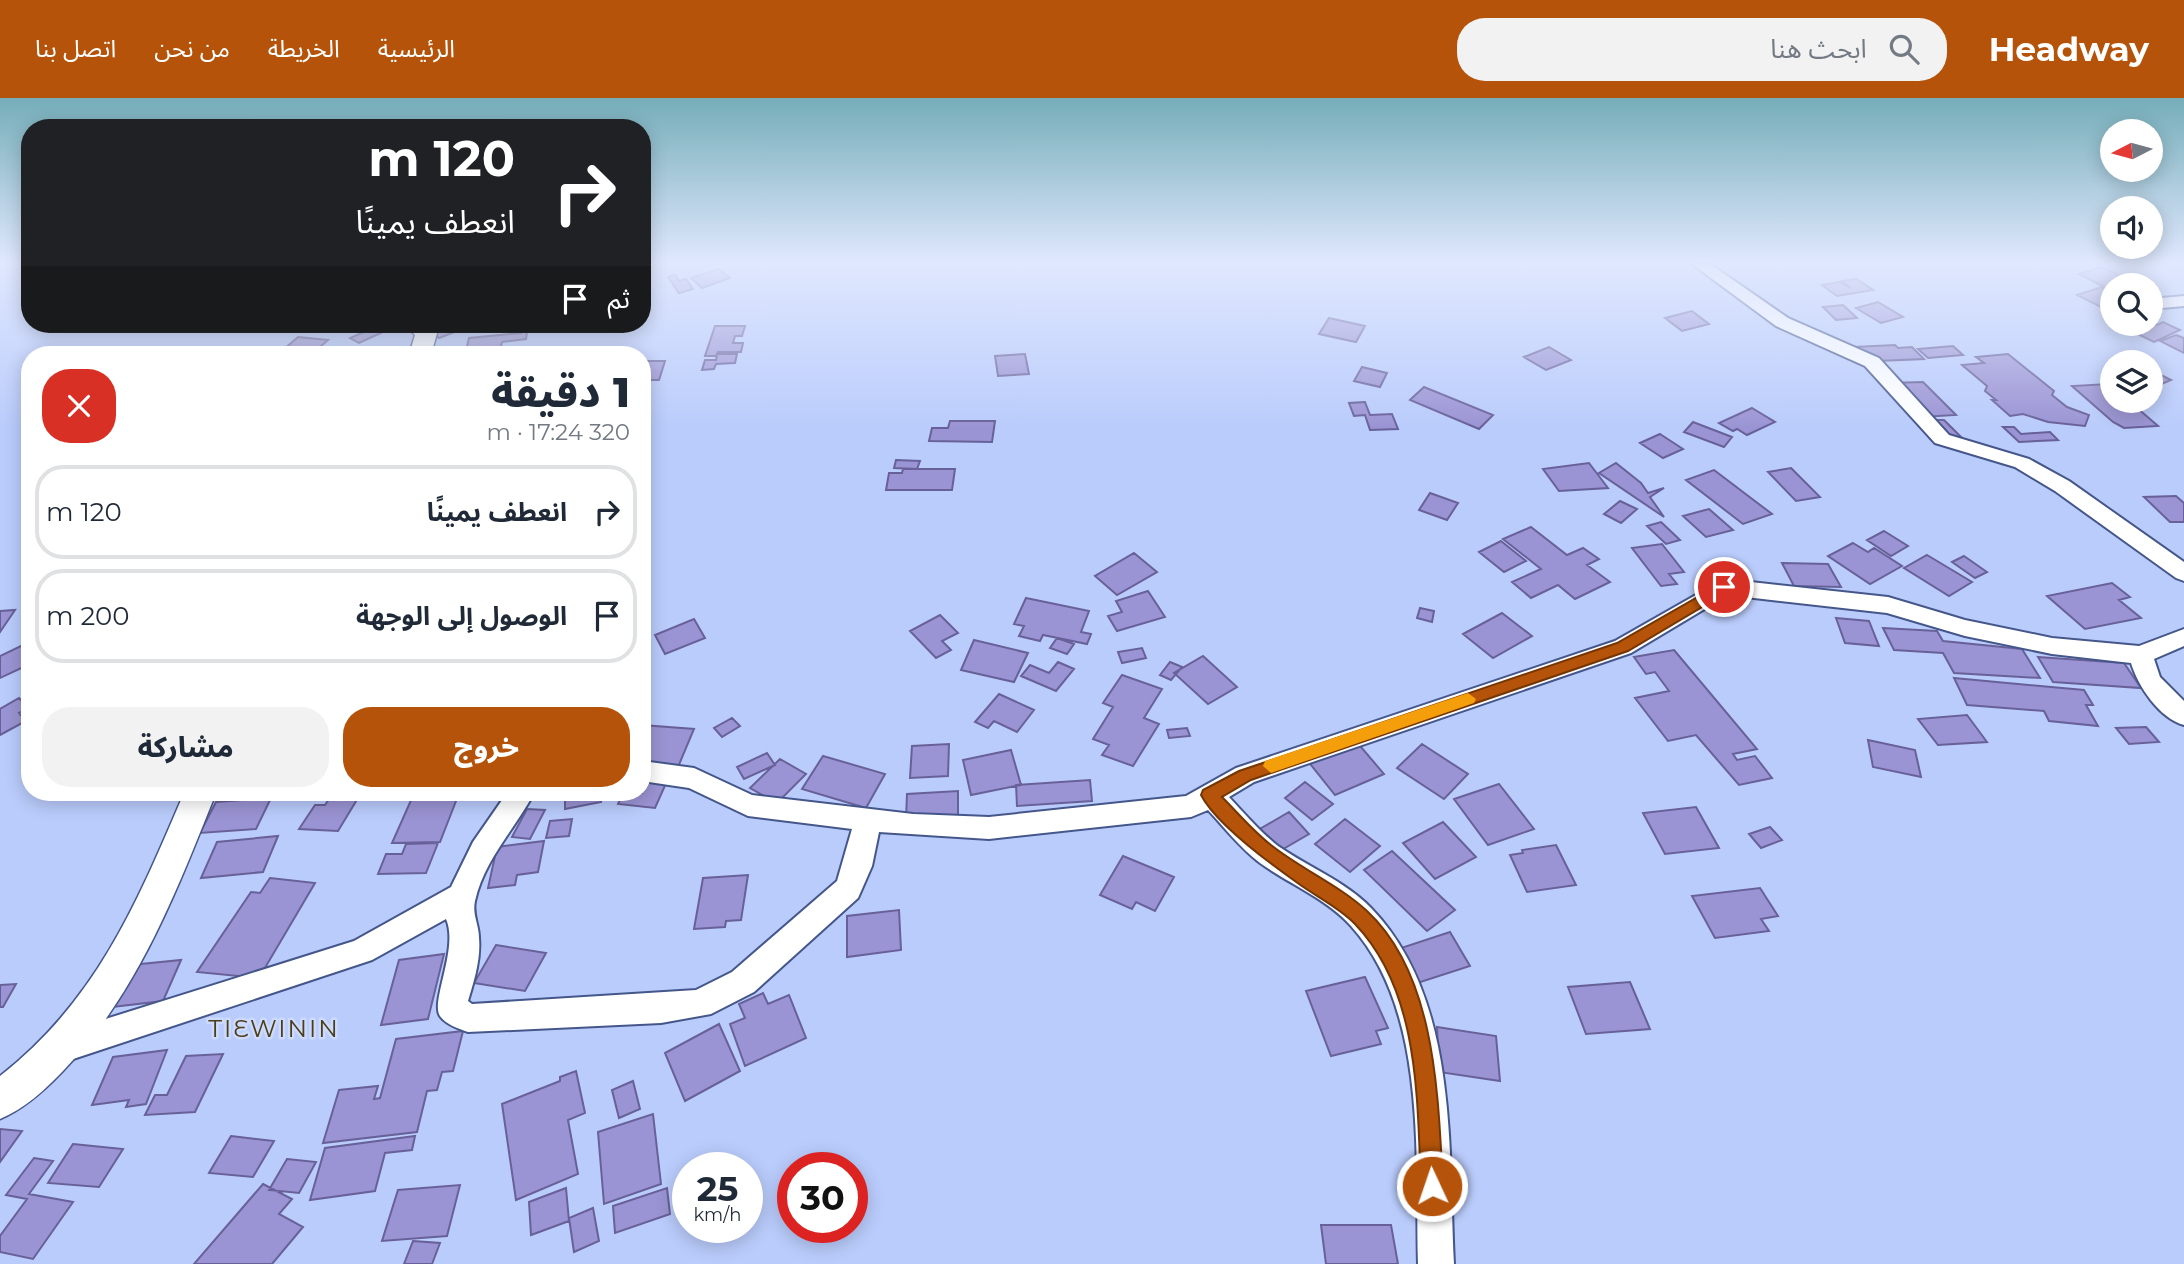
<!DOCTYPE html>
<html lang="ar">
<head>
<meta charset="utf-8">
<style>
	:root { --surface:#fff; --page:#f2f2f3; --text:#1f2937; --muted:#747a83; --line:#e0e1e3; --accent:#b45309 }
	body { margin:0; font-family:Montserrat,"Noto Sans Arabic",sans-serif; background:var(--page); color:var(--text); direction:rtl; height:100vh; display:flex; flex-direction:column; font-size:26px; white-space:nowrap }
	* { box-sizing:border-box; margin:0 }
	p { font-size:23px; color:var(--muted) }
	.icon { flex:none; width:38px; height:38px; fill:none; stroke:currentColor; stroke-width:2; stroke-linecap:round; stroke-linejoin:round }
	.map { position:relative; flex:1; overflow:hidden; direction:ltr }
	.panel { position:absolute; left:21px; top:248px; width:630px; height:455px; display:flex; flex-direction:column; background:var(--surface); border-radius:28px; box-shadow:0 4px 18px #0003; direction:rtl }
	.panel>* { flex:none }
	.banner { position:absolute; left:21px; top:21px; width:630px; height:214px; border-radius:28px; box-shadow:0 4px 18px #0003; direction:rtl; background:#202124; color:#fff; overflow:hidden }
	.needle { width:46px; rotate:264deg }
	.controls { position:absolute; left:2100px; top:21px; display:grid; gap:14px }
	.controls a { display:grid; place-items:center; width:63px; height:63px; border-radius:50%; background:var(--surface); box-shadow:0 4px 18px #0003; font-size:35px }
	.speed { position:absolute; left:672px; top:1054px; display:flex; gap:14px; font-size:35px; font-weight:700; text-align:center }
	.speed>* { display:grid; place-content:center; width:91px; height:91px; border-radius:50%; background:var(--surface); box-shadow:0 4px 18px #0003; line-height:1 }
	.speed small { font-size:18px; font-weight:400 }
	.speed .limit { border:10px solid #d22; background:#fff; color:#111 }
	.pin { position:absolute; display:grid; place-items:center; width:60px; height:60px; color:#fff; margin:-30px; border:4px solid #fff; border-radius:50%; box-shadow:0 2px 7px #0007 }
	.me { position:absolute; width:77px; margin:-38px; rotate:357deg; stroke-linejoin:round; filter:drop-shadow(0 0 5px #0008) }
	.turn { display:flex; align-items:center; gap:24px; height:147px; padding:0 21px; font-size:32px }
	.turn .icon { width:91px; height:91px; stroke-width:2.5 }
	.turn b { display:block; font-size:49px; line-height:60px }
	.then { display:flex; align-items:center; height:66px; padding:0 21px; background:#0003; gap:14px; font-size:26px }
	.round { display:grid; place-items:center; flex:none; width:74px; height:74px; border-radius:28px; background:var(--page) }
	.head { display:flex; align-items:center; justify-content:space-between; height:119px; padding:0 21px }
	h1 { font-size:42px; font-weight:800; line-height:52px }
	.cta { display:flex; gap:14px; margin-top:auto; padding:14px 21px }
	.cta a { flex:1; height:80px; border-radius:28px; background:var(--accent); color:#fff; font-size:28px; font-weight:800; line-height:80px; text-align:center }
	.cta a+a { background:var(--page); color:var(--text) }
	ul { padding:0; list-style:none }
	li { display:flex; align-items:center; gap:21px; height:94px; margin:0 14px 10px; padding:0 7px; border:4px solid var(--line); border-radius:28px }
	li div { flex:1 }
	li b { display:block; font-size:26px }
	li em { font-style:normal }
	header { display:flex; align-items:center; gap:42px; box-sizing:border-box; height:98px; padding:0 35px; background:var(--accent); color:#fff }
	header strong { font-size:33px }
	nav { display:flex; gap:38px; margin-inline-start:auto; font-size:24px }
	.search { width:490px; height:63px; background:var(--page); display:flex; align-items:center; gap:18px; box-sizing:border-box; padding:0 24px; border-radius:28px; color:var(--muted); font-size:26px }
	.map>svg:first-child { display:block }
	.building { fill:#9b94d4; stroke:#686199; stroke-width:2 }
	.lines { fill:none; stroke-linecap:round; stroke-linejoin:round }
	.minor-casing { stroke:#45578a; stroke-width:4 }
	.tertiary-casing { stroke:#45578a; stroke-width:3 }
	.minor { fill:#fff; fill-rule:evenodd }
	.tertiary { fill:#fff; fill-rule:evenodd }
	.route { fill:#b45309; stroke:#753606; stroke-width:2 }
	.slow { fill:#f59e0b }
	.labels { text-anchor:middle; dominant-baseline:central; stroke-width:5; stroke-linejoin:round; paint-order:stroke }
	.near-quarter-label { font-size:24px; letter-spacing:2px; fill:#4c3d15; stroke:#ccdafe }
</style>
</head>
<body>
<header>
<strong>Headway</strong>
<div class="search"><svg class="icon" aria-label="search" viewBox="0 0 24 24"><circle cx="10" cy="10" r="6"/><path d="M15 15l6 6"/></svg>ابحث هنا</div>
<nav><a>الرئيسية</a><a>الخريطة</a><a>من نحن</a><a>اتصل بنا</a></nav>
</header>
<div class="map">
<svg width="2184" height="1166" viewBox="0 0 2184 1166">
	<rect width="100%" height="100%" fill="#baccfc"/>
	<!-- building -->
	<path class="building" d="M2102 169 2133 184 2112 187V193L2079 176Z
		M719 171 730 180 702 190 691 180Z
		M675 177 679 183 686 181 693 191 679 195 668 179Z
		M1857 181 1873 192 1837 198 1822 187 1839 184 1851 190 1842 183Z
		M2102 189 2112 194V208L2105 211 2077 197Z
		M1878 204 1903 219 1881 225 1856 210Z
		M1843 207 1857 220 1836 222 1823 209Z
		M1692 213 1709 226 1682 233 1665 220Z
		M1329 220 1365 228 1356 244 1319 236Z
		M2151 224 2157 227 2163 224 2180 232 2154 244 2125 230Z
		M423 226H460L465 230 439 240Z
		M528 228 526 241 502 244 500 253 494 257H465L469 240 521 235 522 229Z
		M715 228H745L742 238H735L733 245H743L741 254H718L716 258H705Z
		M375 229 383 234 359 245 350 240Z
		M2176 237 2184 240V255L2160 243Z
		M298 239 328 242 313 255 283 252Z
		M1895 247 1898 250 1912 249 1924 261 1877 263 1852 249Z
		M1953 248 1963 257 1928 260 1918 251Z
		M1549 249 1571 262 1546 272 1524 259Z
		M524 250 521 257H498L500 252Z
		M717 256H737L735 265 716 266 714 271 702 272 705 262H716Z
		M1025 256 1029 276 998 278 995 258Z
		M2008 256 2054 293 2052 297 2067 309 2089 317 2085 328 2048 324 2023 316 2010 318 1992 302H1996L1985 293 1987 288 1962 267 1984 265 1976 259Z
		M644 263H665L659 282H642Z
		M1362 269 1387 275 1380 289 1354 283Z
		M2151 272 2171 282 2152 290Z
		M1923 284 1956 317 1921 319 1890 285Z
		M2109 286 2112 288V303H2129L2158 328 2124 330 2113 324 2072 288Z
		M1424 289 1493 317 1479 331 1410 302Z
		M1365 304 1370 317 1392 316 1398 331 1370 332 1365 317 1354 318 1349 305Z
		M1752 310 1775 324 1747 337 1737 331 1733 333 1719 325Z
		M1931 322H1944L1965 343 1952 344Z
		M950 323H995L992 344 929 343 932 330H948Z
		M1693 324 1732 339 1724 349 1684 334Z
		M2003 329H2014L2021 336 2050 334 2058 342 2019 344Z
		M1660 336 1683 351 1663 360 1640 345Z
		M896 362 920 363 917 371 894 370Z
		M1589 365 1608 390 1559 393 1543 371Z
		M1616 365 1641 385 1648 395 1664 390 1650 399 1664 419 1599 375Z
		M1791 370 1820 399 1796 403 1768 374Z
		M903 371H955L952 392H886L889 375H902Z
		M1714 372 1772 416 1743 426 1686 382Z
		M1430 395 1458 405 1447 422 1419 412Z
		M2176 398 2184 405V424H2170L2144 399Z
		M1620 403 1637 411 1621 425 1604 416Z
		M1709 411 1733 432 1706 439 1683 418Z
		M1661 424 1680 442 1666 446 1647 428Z
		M1531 429 1567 457 1583 450 1599 461 1587 467 1610 484 1575 501 1558 487 1531 500 1512 484 1541 471 1503 441Z
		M1884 433 1908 448 1891 458 1867 442Z
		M1501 443 1526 463 1504 474 1479 454Z
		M1853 445 1868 454 1874 450 1902 468 1870 486 1828 458Z
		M1662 446 1684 474 1669 476 1677 486 1661 488 1632 450Z
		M1134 455 1157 474 1117 497 1095 478Z
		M1927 457 1972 484 1949 498 1904 470Z
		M1964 458 1987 474 1975 480 1952 464Z
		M1782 465 1828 466 1841 489 1794 488Z
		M2112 485 2130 499 2119 502 2141 520 2085 531 2047 498Z
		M1148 493 1165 519 1117 533 1108 518 1122 514 1116 503Z
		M1026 500 1089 513 1081 534 1091 536 1087 546 1043 537 1040 543 1019 538 1024 528 1014 526Z
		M1420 510 1434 513 1432 524 1417 520Z
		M15 512 0 534V513Z
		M1502 515 1532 538 1493 560 1463 536Z
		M940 517 958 535 942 543 951 552 936 560 910 533Z
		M1836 520 1869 523 1879 548 1845 545Z
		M694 521 705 540 665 556 655 537Z
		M1883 530 1937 533 1943 543 2022 551 2040 580 1954 575 1943 555 1894 552Z
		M1057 540 1074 546 1067 556 1050 550Z
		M974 542 1028 555 1014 584 961 572Z
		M23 547 30 557V566L0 580V558Z
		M1142 550 1146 560 1122 565 1118 554Z
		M1674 552 1757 651 1733 656 1737 662 1755 658 1772 680 1739 687 1696 637 1668 643 1635 600 1669 593 1655 574 1646 576 1634 559Z
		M1203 558 1237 589 1208 606 1174 575Z
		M2038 559 2124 565 2141 590 2053 584Z
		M1058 564 1074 571 1056 593 1021 578 1030 567 1049 575Z
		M1170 564 1182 569 1171 582 1160 577Z
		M1122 577 1162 591 1144 620 1159 626 1133 668 1102 657 1109 647 1093 641 1113 609 1103 605Z
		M1954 580 2084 592 2093 607H2086L2098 628 2049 623 2044 613 1967 607Z
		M999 596 1034 612 1017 634 994 623 988 630 975 624Z
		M19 600 29 610 19 615 26 623 0 637V611Z
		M1967 617 1987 644 1938 647 1918 621Z
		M732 620 740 628 722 639 714 630Z
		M642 627 694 631 678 669 642 666Z
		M2146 629 2159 644 2129 646 2116 630Z
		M1187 630 1190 638 1169 640 1167 632Z
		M1355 642 1384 676 1335 697 1307 662Z
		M1868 642 1915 652 1921 679 1873 669Z
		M949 646 948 678 910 680 912 648Z
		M1422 646 1468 676 1444 701 1397 670Z
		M1011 652 1021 687 971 697 963 662Z
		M767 655 775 667 744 681 737 669Z
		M823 658 885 676 866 710 802 691Z
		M780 661 806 676 777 705 750 690Z
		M642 679 668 681 655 710 618 706 623 695H642Z
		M1090 682 1092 703 1017 708 1016 687Z
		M1305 684 1333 706 1312 722 1285 700Z
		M1499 686 1534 731 1488 747 1454 701Z
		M958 693V718L906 721 907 696Z
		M333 695H361L338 733 299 731 315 707H325Z
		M565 695H601V704L565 711Z
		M458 698 440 744 392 745 412 700Z
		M271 700 256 731 200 735 216 704Z
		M1696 709 1719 750 1665 756 1643 715Z
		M527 711 545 712 530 741 512 739Z
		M1289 714 1309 736 1278 754 1258 732Z
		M572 721 569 738 546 740 550 723Z
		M1345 721 1380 748 1350 774 1315 746Z
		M1443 724 1476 759 1435 781 1403 745Z
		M1770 729 1782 742 1761 750 1749 736Z
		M278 738 263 774 201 780 217 744Z
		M544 743 538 774 517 777 515 787 488 790 497 749Z
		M438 745 426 775 378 776 386 756H402L406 746Z
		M1556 747 1576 787 1527 794 1510 757 1523 755 1522 752Z
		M1392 753 1455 812 1427 833 1364 772Z
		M1123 758 1174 779 1155 813 1136 804 1132 811 1100 797Z
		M748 777 741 822 726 823 725 829 694 831 703 780Z
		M270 780 315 785 259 880 197 874 251 794 260 795Z
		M1760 790 1778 818 1761 821 1769 833 1715 840 1692 798Z
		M899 812 901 852 847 859V818Z
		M1450 834 1470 868 1411 887 1392 853Z
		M496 847 546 855 525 893 474 885Z
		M444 856 428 921 381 927 399 862Z
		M181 862 163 903 112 909 131 867Z
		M1365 879 1388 930 1376 933 1381 946 1331 958 1306 893Z
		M1630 884 1650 931 1586 936 1568 889Z
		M16 886 3 909H0V887Z
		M763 895 768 906 789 897 806 940 745 968 730 926 745 920 739 906Z
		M719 926 740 973 685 1003 665 955Z
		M1437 929 1496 938 1500 983 1439 974Z
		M463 933 453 973 442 974 437 992 427 993 417 1034 323 1045 339 992 378 988 374 1001 380 1000 396 941Z
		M167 952 146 1006 126 1009 129 1002 92 1007 113 959Z
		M223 956 195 1014 145 1017 155 997H167L186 958Z
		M576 973 585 1015 568 1022 578 1076 516 1102 502 1006 560 983V979Z
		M633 983 640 1011 619 1020 612 992Z
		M653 1016 661 1086 604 1106 598 1034Z
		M0 1031 22 1033 0 1064Z
		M231 1038 274 1043 253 1079 209 1075Z
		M415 1038 412 1052 385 1055 375 1093 310 1102 325 1050Z
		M73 1046 123 1051 99 1089 48 1085Z
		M34 1060 53 1063 29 1096 73 1104 33 1161 0 1154V1138L27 1101 6 1097Z
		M287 1061 316 1064 299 1095 269 1092Z
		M263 1086 292 1101 279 1116 303 1129 272 1166H194Z
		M460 1087 447 1138 382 1143 398 1092Z
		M566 1090 569 1123 531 1137 529 1104Z
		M667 1090 670 1116 615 1135 613 1108Z
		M593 1110 599 1143 574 1154 569 1120Z
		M1321 1127H1391L1398 1166H1326Z
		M413 1143 440 1145 432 1166H404Z"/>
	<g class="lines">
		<defs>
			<path id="minor" d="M1692 166H1710L1788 220 1879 260 1949 337 2029 361 2069 383 2184 464V483L2176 480 2055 393 2015 369 1935 345 1865 268 1776 228Z
				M2184 198V208L2151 211V201Z
				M1724 481 1888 499 1965 522 2052 540 2139 548 2184 531V548L2154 561 2160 579 2184 603V627C2159 620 2138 588 2131 565L2052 556 1965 538 1887 515 1728 497 1631 555 1254 684 1229 699C1245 716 1260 734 1278 748 1308 769 1345 783 1371 810 1459 901 1448 1050 1454 1166H1418C1415 1060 1428 913 1351 828 1327 801 1289 786 1260 765 1240 750 1224 729 1208 712L1191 719 989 741 879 734 872 768 858 800 754 894 711 916 661 925 468 934C459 931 445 926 440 918 430 904 459 850 446 821L372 862 61 965 50 960 45 950 50 940 61 935 354 843 451 789 473 744 507 695H534C515 731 484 762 475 803 472 817 479 826 479 840 481 861 474 883 468 903L472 906 696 892 732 874 837 783 852 731 748 718 689 690 642 683V663L694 670 752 697 913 716 989 719 1186 698 1236 670 1615 543Z"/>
			<path id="tertiary" d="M404 226C417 225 429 223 437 235L431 257H409L415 237Z
				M184 695H216C176 794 138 895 63 973 45 992 24 1011 0 1021V978C97 902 137 805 184 695Z"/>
		</defs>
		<!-- minor casing -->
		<use href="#minor" class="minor-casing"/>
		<!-- tertiary casing -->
		<use href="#tertiary" class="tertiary-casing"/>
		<!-- minor -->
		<use href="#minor" class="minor"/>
		<!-- tertiary -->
		<use href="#tertiary" class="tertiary"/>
	</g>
	<!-- sky -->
	<linearGradient id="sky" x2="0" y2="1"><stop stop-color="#75adb9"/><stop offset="0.5" stop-color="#e0e8fe"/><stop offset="1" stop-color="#e0e8fe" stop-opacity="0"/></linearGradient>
	<rect width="2184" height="329" fill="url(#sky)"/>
	<!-- route -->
	<path class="route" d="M1724 484 1731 489 1729 493 1628 553 1251 682 1222 699C1238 715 1253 733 1271 747 1301 771 1339 787 1367 813 1437 878 1438 1001 1443 1088L1440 1096 1432 1100 1424 1096 1421 1088C1417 1001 1420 894 1355 826 1340 810 1317 799 1299 786 1272 767 1216 726 1201 697L1203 692 1239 673 1617 545Z"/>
	<!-- slow -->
	<path class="slow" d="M1468 595 1476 601 1474 605 1271 675 1263 668 1265 663Z"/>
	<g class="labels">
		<!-- near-quarter labels -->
		<g class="near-quarter-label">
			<text x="274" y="930">TIƐWININ</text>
		</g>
	</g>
</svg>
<div class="controls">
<a><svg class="needle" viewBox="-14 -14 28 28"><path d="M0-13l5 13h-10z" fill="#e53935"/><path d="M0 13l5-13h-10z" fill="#747a83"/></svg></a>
<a><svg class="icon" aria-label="sound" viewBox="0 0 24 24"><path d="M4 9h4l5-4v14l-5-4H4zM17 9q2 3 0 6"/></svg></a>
<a><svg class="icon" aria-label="search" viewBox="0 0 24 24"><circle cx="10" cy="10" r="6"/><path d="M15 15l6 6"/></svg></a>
<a><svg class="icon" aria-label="layers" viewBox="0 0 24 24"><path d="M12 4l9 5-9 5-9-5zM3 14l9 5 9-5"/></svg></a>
</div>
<div class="speed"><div>25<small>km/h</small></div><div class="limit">30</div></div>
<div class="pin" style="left:1724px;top:489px;background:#d93025"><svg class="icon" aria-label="arrive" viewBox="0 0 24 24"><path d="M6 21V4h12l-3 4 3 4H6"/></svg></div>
<svg class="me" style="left:1432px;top:1088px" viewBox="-20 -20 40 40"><circle r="17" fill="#b45309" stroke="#fff" stroke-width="3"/><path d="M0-11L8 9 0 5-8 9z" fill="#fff"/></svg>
<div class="banner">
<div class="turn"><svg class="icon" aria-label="right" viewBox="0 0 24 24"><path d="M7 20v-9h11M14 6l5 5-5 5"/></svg><div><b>120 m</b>انعطف يمينًا</div></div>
<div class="then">ثم<svg class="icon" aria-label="arrive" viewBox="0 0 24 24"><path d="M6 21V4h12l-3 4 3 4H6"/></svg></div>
</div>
<section class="panel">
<div class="head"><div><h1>1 دقيقة</h1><p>320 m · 17:24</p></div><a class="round" style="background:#d93025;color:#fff"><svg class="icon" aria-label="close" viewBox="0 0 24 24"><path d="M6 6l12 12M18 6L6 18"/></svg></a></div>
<ul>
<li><svg class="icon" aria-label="right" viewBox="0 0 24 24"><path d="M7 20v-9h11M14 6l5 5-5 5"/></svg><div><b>انعطف يمينًا</b></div><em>120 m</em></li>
<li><svg class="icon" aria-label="arrive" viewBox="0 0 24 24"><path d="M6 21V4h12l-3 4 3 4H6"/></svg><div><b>الوصول إلى الوجهة</b></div><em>200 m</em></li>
</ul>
<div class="cta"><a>خروج</a><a>مشاركة</a></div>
</section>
</div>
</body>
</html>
